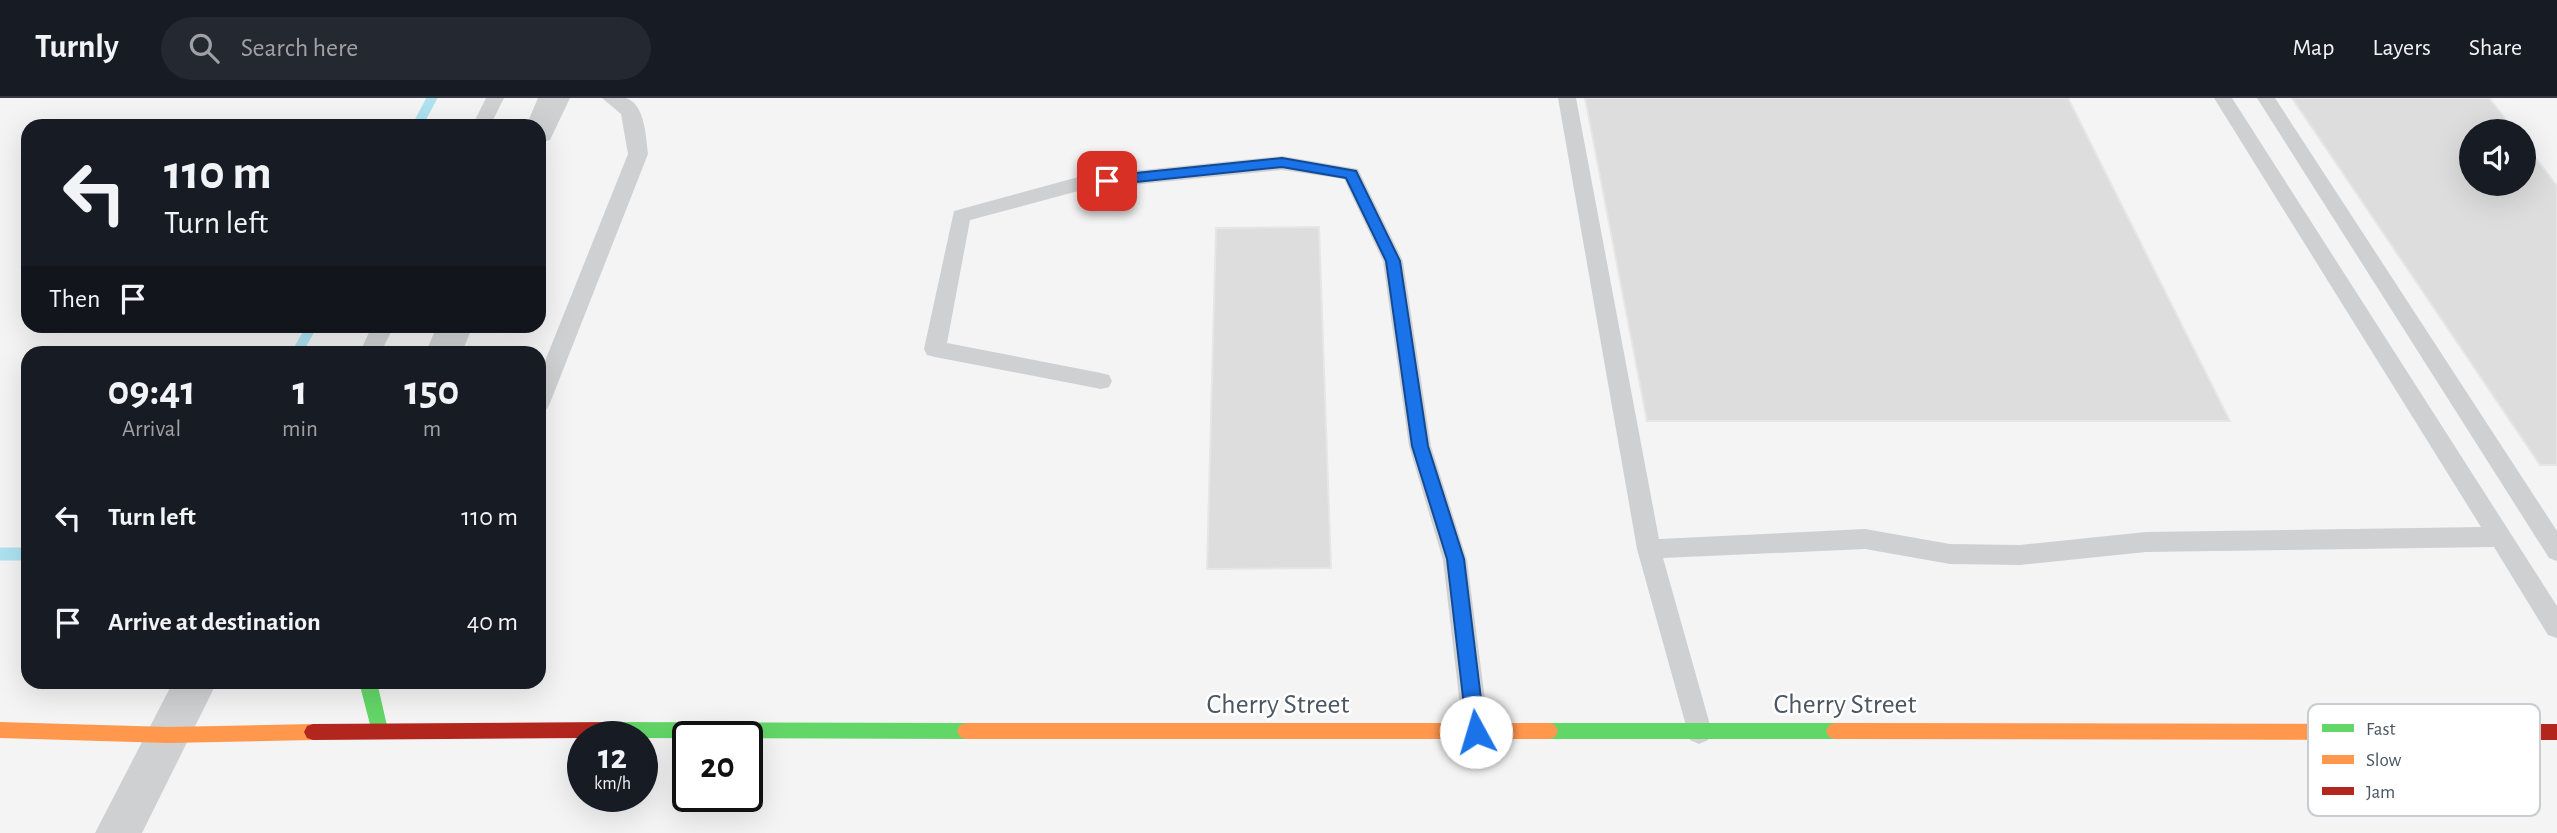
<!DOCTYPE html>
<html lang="en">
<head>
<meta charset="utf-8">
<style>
	:root { --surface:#171b24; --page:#242831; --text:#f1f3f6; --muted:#9ea1a6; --line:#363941 }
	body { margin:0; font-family:"Alegreya Sans",sans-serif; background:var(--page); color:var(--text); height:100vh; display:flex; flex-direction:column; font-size:26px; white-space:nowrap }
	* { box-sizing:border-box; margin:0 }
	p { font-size:23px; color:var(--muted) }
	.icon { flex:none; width:38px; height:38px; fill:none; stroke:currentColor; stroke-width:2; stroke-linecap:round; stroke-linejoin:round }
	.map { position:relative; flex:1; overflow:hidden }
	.drawer { position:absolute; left:21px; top:248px; width:525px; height:343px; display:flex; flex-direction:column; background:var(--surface); border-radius:21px; box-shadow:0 7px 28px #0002 }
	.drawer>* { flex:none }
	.guide { position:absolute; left:21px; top:21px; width:525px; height:214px; border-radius:21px; box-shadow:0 7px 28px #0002; background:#171b24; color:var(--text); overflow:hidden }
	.controls { position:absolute; left:2459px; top:21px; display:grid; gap:14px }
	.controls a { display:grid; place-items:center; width:77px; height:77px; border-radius:50%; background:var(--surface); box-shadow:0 7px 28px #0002; font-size:35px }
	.speed { position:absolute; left:567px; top:623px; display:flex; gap:14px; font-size:35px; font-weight:700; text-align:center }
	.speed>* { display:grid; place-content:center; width:91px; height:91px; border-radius:50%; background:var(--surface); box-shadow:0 7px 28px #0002; line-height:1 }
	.speed small { font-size:18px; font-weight:400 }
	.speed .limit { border:4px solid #111; border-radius:10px; background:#fff; color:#111 }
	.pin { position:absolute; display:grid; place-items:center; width:60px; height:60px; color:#fff; margin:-30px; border-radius:14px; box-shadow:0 4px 10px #0006 }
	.me { position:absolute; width:77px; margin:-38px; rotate:354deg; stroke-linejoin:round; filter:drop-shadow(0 0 5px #0008) }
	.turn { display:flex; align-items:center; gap:24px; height:147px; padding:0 28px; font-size:32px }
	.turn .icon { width:91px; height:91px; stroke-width:2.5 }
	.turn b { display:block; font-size:49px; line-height:60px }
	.then { display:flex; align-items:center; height:66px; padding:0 28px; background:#0003; gap:14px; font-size:26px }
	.eta { display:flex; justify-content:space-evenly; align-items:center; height:119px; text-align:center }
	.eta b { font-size:42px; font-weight:700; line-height:49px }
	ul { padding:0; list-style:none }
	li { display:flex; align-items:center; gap:21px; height:105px; padding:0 28px }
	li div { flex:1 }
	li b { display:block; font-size:26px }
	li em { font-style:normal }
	header { display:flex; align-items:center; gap:42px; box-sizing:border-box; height:98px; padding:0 35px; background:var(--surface); border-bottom:2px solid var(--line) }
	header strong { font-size:33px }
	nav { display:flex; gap:38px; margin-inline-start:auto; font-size:24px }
	.search { width:490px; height:63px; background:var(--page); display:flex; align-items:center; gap:18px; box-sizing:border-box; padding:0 24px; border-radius:38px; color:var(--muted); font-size:26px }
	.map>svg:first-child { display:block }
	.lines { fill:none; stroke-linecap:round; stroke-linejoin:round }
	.stream-far1 { stroke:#aee2f0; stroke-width:10 }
	.stream { stroke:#aee2f0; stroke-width:13 }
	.building { fill:#ddddde; stroke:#e5e6e7; stroke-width:2 }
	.lane { fill:#ced0d2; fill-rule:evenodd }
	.street { fill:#ced0d2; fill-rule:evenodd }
	.fast { fill:#63d668; fill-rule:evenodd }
	.slow { fill:#ff974d; fill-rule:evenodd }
	.jam { fill:#b3261e; fill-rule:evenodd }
	.route { fill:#1a73e8; stroke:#114b97; stroke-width:2 }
	.labels { text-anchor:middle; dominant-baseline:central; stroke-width:5; stroke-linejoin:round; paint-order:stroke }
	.street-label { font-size:28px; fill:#4a5661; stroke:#fff }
	.key { fill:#fff; stroke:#c9ccd0; stroke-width:2 }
	.key-label { font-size:19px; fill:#4a5661 }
</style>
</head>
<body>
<header>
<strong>Turnly</strong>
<div class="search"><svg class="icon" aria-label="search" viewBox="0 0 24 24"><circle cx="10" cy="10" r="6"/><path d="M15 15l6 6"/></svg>Search here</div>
<nav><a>Map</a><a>Layers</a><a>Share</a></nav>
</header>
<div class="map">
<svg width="2557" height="735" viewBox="0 0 2557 735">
	<rect width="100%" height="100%" fill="#f4f4f4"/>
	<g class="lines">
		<!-- stream-far1 -->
		<path class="stream-far1" d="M417 28 432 0
			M296 256 312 228"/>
		<!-- stream -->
		<path class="stream" d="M0 456H28"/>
	</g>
	<!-- building -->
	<path class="building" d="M1585 0H2068L2230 323H1647Z
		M2292 0H2489L2515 33H2471V86H2524V45L2557 88V367H2540Z
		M1319 129 1331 470 1207 471 1216 130Z"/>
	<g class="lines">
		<!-- lane -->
		<path class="lane" d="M486 0H504L490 28H472Z
			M602 0C609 0 618 0 625 0 645 4 646 40 648 56L550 305 547 311 539 314V278L628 56 621 16Z
			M1558 0H1576L1659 441 1865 431 1950 446 2020 447 2146 434 2481 429 2214 0H2232L2557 508V540L2548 537 2494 449 2146 454 2020 467 1950 466 1865 451 1663 460 1712 634 1708 642 1699 646 1690 642 1637 451Z
			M2257 0H2275L2557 433V463L2549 460Z
			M1282 58 1358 71 1403 163 1431 348 1467 462 1489 633 1485 641 1476 645 1467 641 1463 633 1443 462 1409 348 1383 163 1344 81 1282 72 1082 92 970 122 947 245 1101 275 1109 277 1112 283 1109 289 1101 291 935 259 927 257 924 251 954 113 1082 78Z
			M372 228H394L380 256H359Z"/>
		<!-- street -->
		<path class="street" d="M538 0H570L550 42 539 45V28H526Z
			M437 228H473L461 256H425Z
			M173 584H217L142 735H95Z"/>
		<!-- fast -->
		<path class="fast" d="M359 584H377L388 632 385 638 379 640 373 638Z
			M611 624 966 625 972 627 975 633 972 639 966 641 642 640 605 638 602 632 605 626Z
			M1549 625H1835L1841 627 1844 633 1841 639 1835 641H1549L1543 639 1540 633 1543 627Z"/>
		<!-- slow -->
		<path class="slow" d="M0 624 168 629 313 626 319 628 322 634 319 640 313 642 168 645 0 640Z
			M966 625H1549L1555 627 1558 633 1555 639 1549 641H966L960 639 957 633 960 627Z
			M1835 625 2396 626 2402 628 2405 634 2402 640 2396 642 1835 641 1829 639 1826 633 1829 627Z"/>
		<!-- jam -->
		<path class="jam" d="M611 624 617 626 620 632 617 638 583 640 313 642 307 640 304 634 307 628 313 626Z
			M2396 626H2557V642H2396L2390 640 2387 634 2390 628Z"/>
	</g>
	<!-- route -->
	<path class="route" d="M1282 60 1356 73 1400 163 1428 348 1464 461 1485 634 1482 639 1476 642 1469 639 1467 634 1447 461 1412 348 1386 163 1346 80 1282 69 1107 87 1100 83 1107 78Z"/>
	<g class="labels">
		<!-- street labels -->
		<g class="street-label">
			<text x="1278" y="607">Cherry Street</text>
			<text x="1845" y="607">Cherry Street</text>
		</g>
	</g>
	<!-- legend -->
	<rect x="2308" y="606" width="232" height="112" rx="10" class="key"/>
	<rect x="2322" y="626" width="32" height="8" fill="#63d668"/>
	<rect x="2322" y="657" width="32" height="9" fill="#ff974d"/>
	<rect x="2322" y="689" width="32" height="8" fill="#b3261e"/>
	<g class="key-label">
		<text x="2366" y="637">Fast</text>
		<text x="2366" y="668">Slow</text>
		<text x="2366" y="700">Jam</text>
	</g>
</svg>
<div class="controls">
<a><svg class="icon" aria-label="sound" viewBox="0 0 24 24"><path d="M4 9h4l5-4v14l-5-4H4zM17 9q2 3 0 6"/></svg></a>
</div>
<div class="speed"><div>12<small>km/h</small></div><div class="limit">20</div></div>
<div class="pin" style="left:1107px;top:83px;background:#d93025"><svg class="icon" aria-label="arrive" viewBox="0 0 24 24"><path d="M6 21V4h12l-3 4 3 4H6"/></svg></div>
<svg class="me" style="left:1476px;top:634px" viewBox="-20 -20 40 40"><circle r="19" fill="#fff"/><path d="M0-13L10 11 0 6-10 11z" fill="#1a73e8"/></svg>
<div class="guide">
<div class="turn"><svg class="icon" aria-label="left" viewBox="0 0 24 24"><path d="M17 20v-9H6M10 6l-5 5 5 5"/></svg><div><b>110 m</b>Turn left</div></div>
<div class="then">Then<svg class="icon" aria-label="arrive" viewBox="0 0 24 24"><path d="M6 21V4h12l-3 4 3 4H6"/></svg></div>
</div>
<section class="drawer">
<div class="eta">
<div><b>09:41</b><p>Arrival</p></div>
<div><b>1</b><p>min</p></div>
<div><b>150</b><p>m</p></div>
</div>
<ul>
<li><svg class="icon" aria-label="left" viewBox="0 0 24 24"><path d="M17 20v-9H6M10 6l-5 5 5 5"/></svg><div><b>Turn left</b></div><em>110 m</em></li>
<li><svg class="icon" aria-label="arrive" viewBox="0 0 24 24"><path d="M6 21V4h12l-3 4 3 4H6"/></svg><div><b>Arrive at destination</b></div><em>40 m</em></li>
</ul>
</section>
</div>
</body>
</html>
